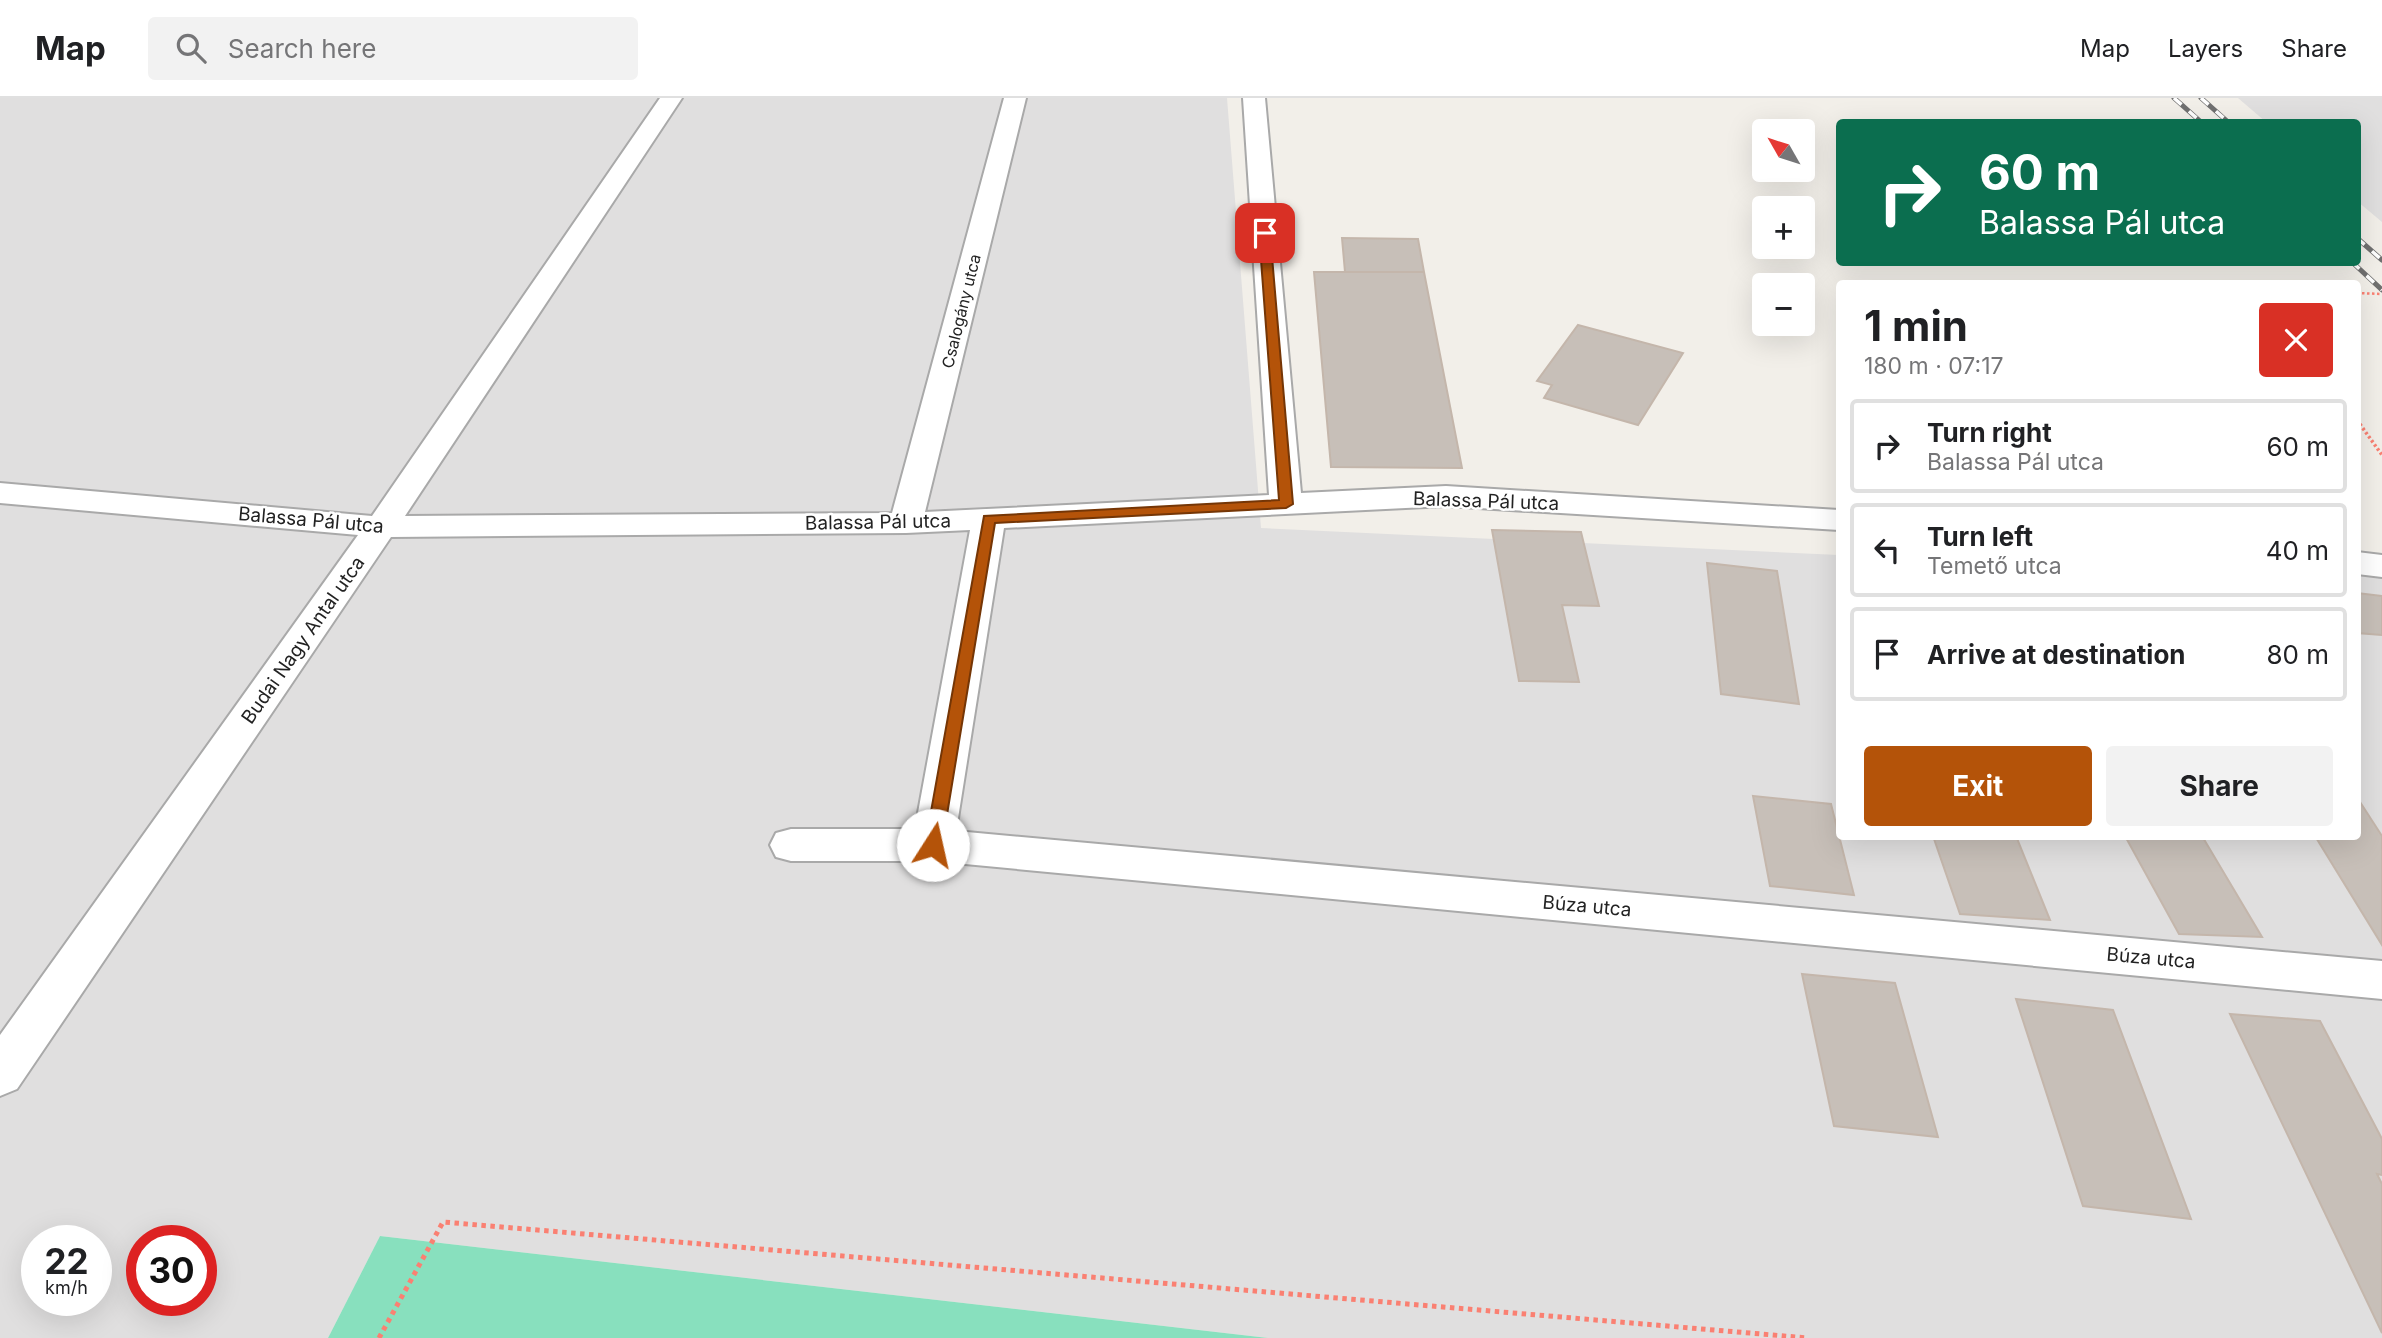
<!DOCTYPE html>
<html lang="en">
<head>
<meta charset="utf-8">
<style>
	:root { --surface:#fff; --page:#f2f2f2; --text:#202124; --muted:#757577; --line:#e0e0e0; --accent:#b45309 }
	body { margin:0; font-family:Inter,sans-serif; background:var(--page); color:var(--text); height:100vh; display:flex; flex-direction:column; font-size:26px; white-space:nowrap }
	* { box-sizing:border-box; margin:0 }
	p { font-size:23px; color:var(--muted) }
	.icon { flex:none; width:38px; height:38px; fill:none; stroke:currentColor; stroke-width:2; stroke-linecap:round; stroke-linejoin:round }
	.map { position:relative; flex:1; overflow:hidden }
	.drawer { position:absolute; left:1836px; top:182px; width:525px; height:560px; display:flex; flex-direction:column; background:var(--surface); border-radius:7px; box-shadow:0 7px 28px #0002 }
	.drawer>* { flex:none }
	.banner { position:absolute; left:1836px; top:21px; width:525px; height:147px; border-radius:7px; box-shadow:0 7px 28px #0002; background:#0b6e4f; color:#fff; overflow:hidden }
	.needle { width:46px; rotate:309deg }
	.buttons { position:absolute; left:1752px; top:21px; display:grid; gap:14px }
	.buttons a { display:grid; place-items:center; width:63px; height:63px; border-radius:7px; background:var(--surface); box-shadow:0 7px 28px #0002; font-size:35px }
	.speed { position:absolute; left:21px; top:1127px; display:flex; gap:14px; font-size:35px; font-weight:700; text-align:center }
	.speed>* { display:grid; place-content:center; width:91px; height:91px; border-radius:50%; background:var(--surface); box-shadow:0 7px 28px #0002; line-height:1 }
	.speed small { font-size:18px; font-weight:400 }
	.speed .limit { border:10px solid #d22; background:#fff; color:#111 }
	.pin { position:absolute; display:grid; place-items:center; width:60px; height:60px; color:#fff; margin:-30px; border-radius:14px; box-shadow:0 4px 10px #0006 }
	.me { position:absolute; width:77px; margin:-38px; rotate:10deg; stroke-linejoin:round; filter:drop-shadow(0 0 5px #0008) }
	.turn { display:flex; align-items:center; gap:24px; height:147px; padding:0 28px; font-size:32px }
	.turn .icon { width:91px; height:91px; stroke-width:2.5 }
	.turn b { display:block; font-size:49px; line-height:60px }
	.round { display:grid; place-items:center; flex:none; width:74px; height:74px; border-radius:7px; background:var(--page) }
	.summary { display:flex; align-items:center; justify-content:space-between; height:119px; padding:0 28px }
	h1 { font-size:42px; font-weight:700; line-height:52px }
	.button { display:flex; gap:14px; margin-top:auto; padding:14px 28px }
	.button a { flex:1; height:80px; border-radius:7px; background:var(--accent); color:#fff; font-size:28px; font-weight:700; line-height:80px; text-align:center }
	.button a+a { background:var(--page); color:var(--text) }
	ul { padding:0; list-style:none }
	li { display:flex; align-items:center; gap:21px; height:94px; margin:0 14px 10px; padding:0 14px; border:4px solid var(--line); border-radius:7px }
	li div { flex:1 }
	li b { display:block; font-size:26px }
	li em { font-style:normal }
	header { display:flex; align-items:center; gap:42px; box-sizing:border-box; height:98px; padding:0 35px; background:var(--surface); border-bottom:2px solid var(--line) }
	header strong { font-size:33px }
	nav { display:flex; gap:38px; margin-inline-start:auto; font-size:24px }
	.search { width:490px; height:63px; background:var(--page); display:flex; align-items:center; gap:18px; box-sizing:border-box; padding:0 24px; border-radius:7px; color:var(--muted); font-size:26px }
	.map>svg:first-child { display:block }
	.residential { fill:#e0dfdf; fill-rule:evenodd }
	.pitch { fill:#88e0be }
	.building { fill:#c7bfb8; stroke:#c4b6ab; stroke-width:2 }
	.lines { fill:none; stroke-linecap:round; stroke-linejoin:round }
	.street-casing { stroke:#a9a9a9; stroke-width:4 }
	.path-far2 { stroke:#fa8072; stroke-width:2.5; stroke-dasharray:2.5 2.5; stroke-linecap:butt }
	.path-far1 { stroke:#fa8072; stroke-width:3.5; stroke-dasharray:2.5 2.5; stroke-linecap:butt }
	.path { stroke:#fa8072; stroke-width:5; stroke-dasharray:4.5 4.5; stroke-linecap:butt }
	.street { fill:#fff; fill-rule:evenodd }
	.rail-casing { stroke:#707070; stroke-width:5 }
	.rail { stroke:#fff; stroke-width:3.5; stroke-dasharray:10; stroke-linecap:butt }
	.route { fill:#b45309; stroke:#753606; stroke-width:2 }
	.labels { text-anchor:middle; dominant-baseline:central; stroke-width:5; stroke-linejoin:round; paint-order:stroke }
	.far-street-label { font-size:16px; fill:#222; stroke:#fff }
	.street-label { font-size:19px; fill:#222; stroke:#fff }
</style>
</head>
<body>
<header>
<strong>Map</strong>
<div class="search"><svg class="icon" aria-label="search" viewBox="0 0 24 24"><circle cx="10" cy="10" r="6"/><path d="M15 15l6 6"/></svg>Search here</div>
<nav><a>Map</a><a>Layers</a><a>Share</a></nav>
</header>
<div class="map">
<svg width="2382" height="1240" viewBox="0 0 2382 1240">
	<rect width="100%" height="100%" fill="#f2efe9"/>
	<!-- residential -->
	<path class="residential" d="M0 0H1227L1261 430 1839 457V738H2357V449L2382 481V1240H1268L380 1138 328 1240H0ZM37 1143H96V1202H37ZM142 1143H201V1202H142Z
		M2238 0H2382V124L2357 103V24H2266Z"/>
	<!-- pitch -->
	<path class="pitch" d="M380 1138 1268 1240H328Z"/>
	<!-- building -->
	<path class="building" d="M1342 140 1418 141 1424 174H1345Z
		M1314 174H1424L1462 370 1331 369Z
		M1578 227 1683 255 1638 327 1544 300 1552 287 1537 283Z
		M1492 432 1581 434 1599 508 1562 507 1579 584 1519 583Z
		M1707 465 1777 473 1799 606 1721 596Z
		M2357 495 2382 498V537L2357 535Z
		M1753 698 1831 706 1854 797 1770 788Z
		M2357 704H2360L2382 738V847L2315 738H2357Z
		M1933 738H2016L2050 822 1960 816Z
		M2125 738H2202L2262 839 2179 836Z
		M1802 876 1895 885 1938 1039 1834 1028Z
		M2016 901 2113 912 2191 1121 2083 1108Z
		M2230 916 2320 923 2382 1041V1077L2377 1076 2382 1086V1235Z"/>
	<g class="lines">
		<defs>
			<path id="street" d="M660 0H682L405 418 892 415 1004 0H1026L925 414 1269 397 1243 0H1265L1301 395 1446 388 1839 412V432L1446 408 1004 430 956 733 2382 863V901L933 763H791L776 759 770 747 776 735 791 731H915L970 432 906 435 391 439 17 991 0 998V937L358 437 0 405V385L372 418Z
				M2357 454 2382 457V479L2357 476Z"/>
		</defs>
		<!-- street casing -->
		<use href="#street" class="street-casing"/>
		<!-- path-far2 -->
		<path class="path-far2" d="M2357 195 2382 196"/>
		<!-- path-far1 -->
		<path class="path-far1" d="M2357 322 2382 357"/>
		<!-- path -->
		<path class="path" d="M379 1240 443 1124 1808 1240"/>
		<!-- street -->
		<use href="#street" class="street"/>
		<defs>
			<path id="rail" d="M2174 0 2201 24
				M2201 0 2228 24
				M2357 140 2382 162
				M2352 164 2382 192"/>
		</defs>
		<!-- rail casing -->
		<use href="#rail" class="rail-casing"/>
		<!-- rail -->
		<use href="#rail" class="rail"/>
	</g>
	<!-- route -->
	<path class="route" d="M1265 132 1270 135 1293 406 1286 410 995 425 942 747 939 751H927L925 747 984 418 1279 402 1259 135Z"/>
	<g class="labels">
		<!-- far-street labels -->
		<g class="far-street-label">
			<text transform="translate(961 213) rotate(-76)">Csalogány utca</text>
		</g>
		<!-- street labels -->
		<g class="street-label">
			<text transform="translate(1486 403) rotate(2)">Balassa Pál utca</text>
			<text transform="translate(311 422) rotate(5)">Balassa Pál utca</text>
			<text transform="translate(878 424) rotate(-1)">Balassa Pál utca</text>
			<text transform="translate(303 542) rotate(-55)">Budai Nagy Antal utca</text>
			<text transform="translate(1587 808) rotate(5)">Búza utca</text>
			<text transform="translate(2151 860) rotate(5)">Búza utca</text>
		</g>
	</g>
</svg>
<div class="buttons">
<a><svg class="needle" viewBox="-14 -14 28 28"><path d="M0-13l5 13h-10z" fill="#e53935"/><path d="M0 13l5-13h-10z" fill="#757577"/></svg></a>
<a>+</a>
<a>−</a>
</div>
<div class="speed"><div>22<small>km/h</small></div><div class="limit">30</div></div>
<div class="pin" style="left:1265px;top:135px;background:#d93025"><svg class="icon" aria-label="arrive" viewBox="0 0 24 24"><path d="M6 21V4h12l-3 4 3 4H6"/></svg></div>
<svg class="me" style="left:933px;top:747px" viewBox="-20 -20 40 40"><circle r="19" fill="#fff"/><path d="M0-13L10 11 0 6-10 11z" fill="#b45309"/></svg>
<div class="banner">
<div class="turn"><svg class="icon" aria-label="right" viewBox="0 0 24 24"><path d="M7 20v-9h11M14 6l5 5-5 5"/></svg><div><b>60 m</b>Balassa Pál utca</div></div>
</div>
<section class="drawer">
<div class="summary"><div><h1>1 min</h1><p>180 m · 07:17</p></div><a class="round" style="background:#d93025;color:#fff"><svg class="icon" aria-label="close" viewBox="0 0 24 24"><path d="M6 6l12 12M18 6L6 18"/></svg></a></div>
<ul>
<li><svg class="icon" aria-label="right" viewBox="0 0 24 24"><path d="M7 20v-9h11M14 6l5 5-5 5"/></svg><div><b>Turn right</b><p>Balassa Pál utca</p></div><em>60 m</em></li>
<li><svg class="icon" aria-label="left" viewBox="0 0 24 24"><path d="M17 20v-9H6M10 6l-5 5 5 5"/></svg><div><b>Turn left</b><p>Temető utca</p></div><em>40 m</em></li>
<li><svg class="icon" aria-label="arrive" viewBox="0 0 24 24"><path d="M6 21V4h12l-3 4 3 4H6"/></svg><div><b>Arrive at destination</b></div><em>80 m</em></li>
</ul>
<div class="button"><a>Exit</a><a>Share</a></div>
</section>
</div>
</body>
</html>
